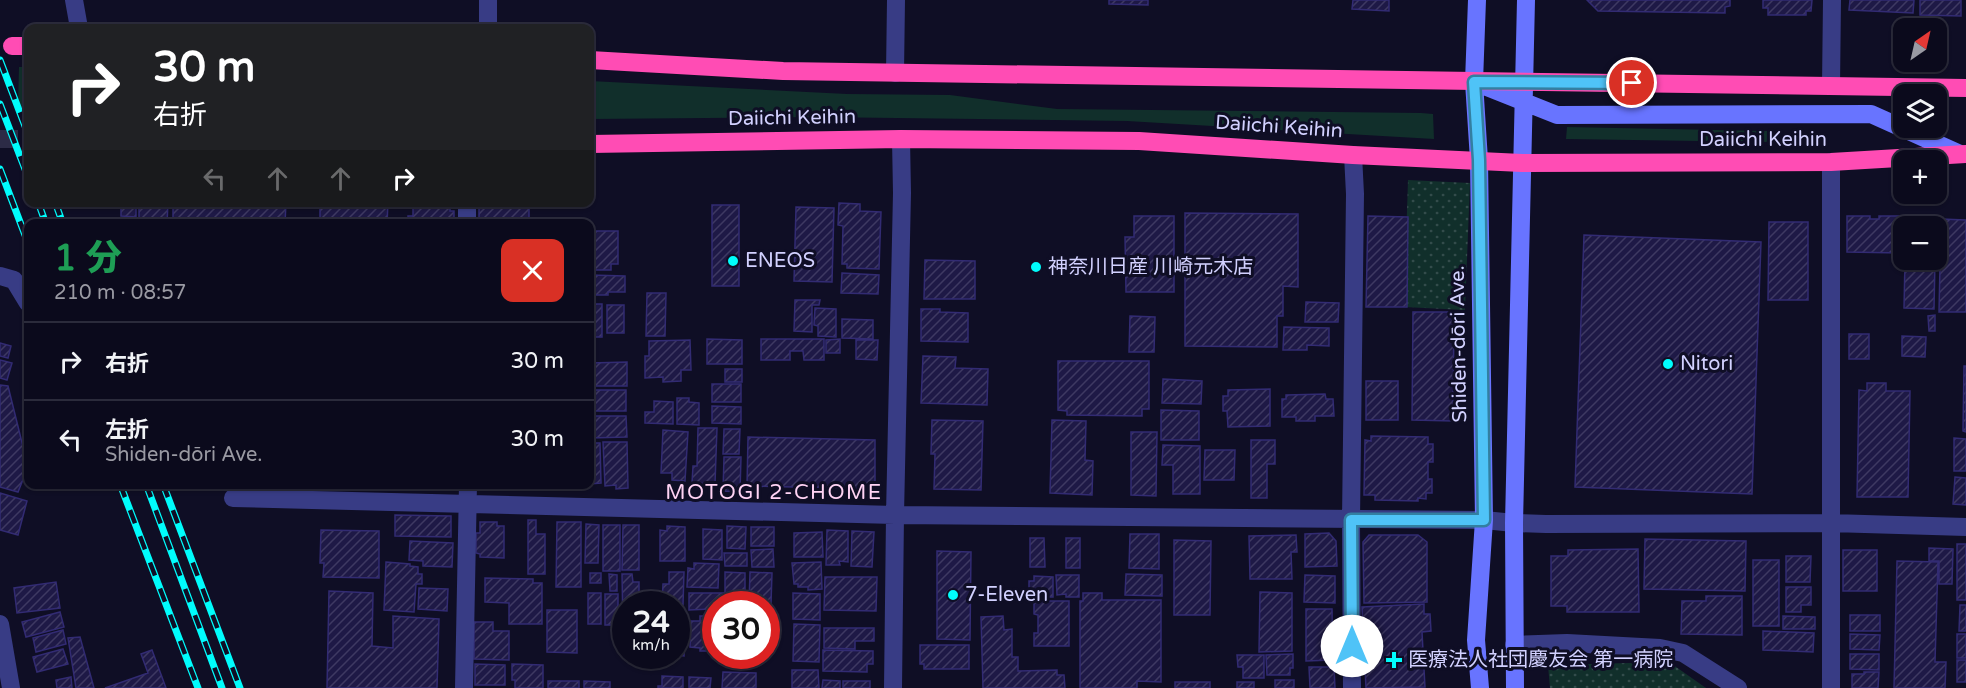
<!DOCTYPE html>
<html lang="ja">
<head>
<meta charset="utf-8">
<style>
	:root { --surface:#0b0a1c; --page:#141325; --text:#f1f3f6; --muted:#9a9aa3; --line:#2b2b3b }
	body { margin:0; font-family:"Varela Round","Noto Sans JP",sans-serif; background:var(--page); color:var(--text); height:100vh; display:flex; flex-direction:column; font-size:22px; white-space:nowrap }
	* { box-sizing:border-box; margin:0 }
	p { font-size:20px; color:var(--muted) }
	.icon { flex:none; width:33px; height:33px; fill:none; stroke:currentColor; stroke-width:2; stroke-linecap:round; stroke-linejoin:round }
	.map { position:relative; flex:1; overflow:hidden }
	.panel { position:absolute; left:24px; top:219px; width:570px; height:270px; display:flex; flex-direction:column; background:var(--surface); border-radius:12px; box-shadow:0 2px 4px #0004,0 0 0 2px var(--line) }
	.panel>* { flex:none }
	.hud { position:absolute; left:24px; top:24px; width:570px; height:183px; border-radius:12px; box-shadow:0 2px 4px #0004,0 0 0 2px var(--line); background:#202124; color:#fff; overflow:hidden }
	.needle { width:39px; rotate:34deg }
	.tools { position:absolute; left:1893px; top:18px; display:grid; gap:12px }
	.tools a { display:grid; place-items:center; width:54px; height:54px; border-radius:12px; background:var(--surface); box-shadow:0 2px 4px #0004,0 0 0 2px var(--line); font-size:30px }
	.speed { position:absolute; left:612px; top:591px; display:flex; gap:12px; font-size:30px; font-weight:700; text-align:center }
	.speed>* { display:grid; place-content:center; width:78px; height:78px; border-radius:50%; background:var(--surface); box-shadow:0 2px 4px #0004,0 0 0 2px var(--line); line-height:1 }
	.speed small { font-size:15px; font-weight:400 }
	.speed .limit { border:9px solid #d22; background:#fff; color:#111 }
	.pin { position:absolute; display:grid; place-items:center; width:51px; height:51px; color:#fff; margin:-26px; border:3px solid #fff; border-radius:50%; box-shadow:0 2px 6px #0007 }
	.me { position:absolute; width:66px; margin:-33px; rotate:0deg; stroke-linejoin:round; filter:drop-shadow(0 0 4px #0008) }
	.turn { display:flex; align-items:center; gap:21px; height:126px; padding:0 30px; font-size:27px }
	.turn .icon { width:78px; height:78px; stroke-width:2.5 }
	.turn b { display:block; font-size:42px; line-height:51px }
	.lanes { display:flex; align-items:center; height:57px; padding:0 30px; background:#0003; justify-content:center; gap:30px; direction:ltr }
	.lanes .off { opacity:.35 }
	.round { display:grid; place-items:center; flex:none; width:63px; height:63px; border-radius:12px; background:var(--page) }
	.head { display:flex; align-items:center; justify-content:space-between; height:102px; padding:0 30px }
	h1 { font-size:36px; font-weight:800; line-height:45px; color:#1e9e55 }
	ul { padding:0; list-style:none }
	li { display:flex; align-items:center; gap:18px; height:78px; padding:0 30px; border-top:2px solid var(--line) }
	li div { flex:1 }
	li b { display:block; font-size:22px }
	li em { font-style:normal }
	.map>svg:first-child { display:block }
	.grass { fill:#112f2b }
	.park { fill:url(#park-dots) }
	.building { fill:url(#building-hatch); stroke:#322b73; stroke-width:1.5 }
	.lines { fill:none; stroke-linecap:round; stroke-linejoin:round }
	.highway-tunnel { stroke:#2c2b46; stroke-width:18; stroke-dasharray:18 9; stroke-linecap:butt }
	.street { stroke:#383c85; stroke-width:18 }
	.secondary { stroke:#6874ff; stroke-width:18 }
	.highway { stroke:#ff4cb4; stroke-width:18 }
	.rail-casing { stroke:#00fcfc; stroke-width:7 }
	.rail { stroke:#0f0e25; stroke-width:4.5; stroke-dasharray:14; stroke-linecap:butt }
	.route-casing { stroke:#337fa1; stroke-width:15 }
	.route { stroke:#4fc3f7; stroke-width:10 }
	.poi-dot { fill:#00fcfc; stroke:#0f0e25; stroke-width:2 }
	.labels { text-anchor:middle; dominant-baseline:central; stroke-width:6; stroke-linejoin:round; paint-order:stroke }
	.street-label { font-size:20px; fill:#d2d1ff; stroke:#0f0e25 }
	.poi-label { font-size:20px; fill:#d2d1ff; stroke:#0f0e25; text-anchor:start }
	.neighbourhood-label { font-size:21px; letter-spacing:1.5px; fill:#ffd3f4; stroke:#0f0e25 }
</style>
</head>
<body>
<div class="map">
<svg width="1966" height="688" viewBox="0 0 1966 688">
	<defs>
		<pattern id="park-dots" width="8" height="8" patternUnits="userSpaceOnUse" patternTransform="scale(1.5)"><rect width="8" height="8" fill="#112f2b"/><path d="M2 2h.1M6 6h.1" fill="none" stroke="#334c4b" stroke-width="1.8" stroke-linecap="round"/></pattern>
		<pattern id="building-hatch" width="6" height="6" patternUnits="userSpaceOnUse" patternTransform="scale(1.5)"><rect width="6" height="6" fill="#1e1946"/><path d="M-1 1l2-2M0 6l6-6M5 7l2-2" fill="none" stroke="#3e3962"/></pattern>
	</defs>
	<rect width="100%" height="100%" fill="#0f0e25"/>
	<!-- grass -->
	<path class="grass" d="M19 67H28V108L18 107Z
		M590 81 847 94 950 95 1057 109 1421 113 1433 114 1434 139 1127 121 816 117 590 119Z
		M1567 127 1767 131 1775 134 1776 138 1766 142 1566 139Z"/>
	<!-- park -->
	<path class="park" d="M1408 180 1470 183 1465 310 1404 307Z
		M1669 662 1706 688H1550L1548 665Z"/>
	<!-- building -->
	<path class="building" d="M1109 0H1148V5L1109 4Z
		M1353 0H1389V11L1352 9Z
		M1587 0H1730V6L1725 7V13L1598 11Z
		M1763 0H1812L1811 11H1806V15H1768V8H1763Z
		M1850 0H1914L1913 13 1849 10Z
		M1920 0H1961V16L1920 15Z
		M121 202H136V217L121 216Z
		M139 202H168L167 224H139Z
		M173 202H286L285 224H173Z
		M320 202H388L387 224H320Z
		M413 202H450V211H454V224H408V216H413Z
		M479 202H529V224H479Z
		M839 203 860 204V211L881 212 879 269 847 268V264H842L843 226 838 225Z
		M712 205H739V286H712Z
		M796 207 834 208 832 282 794 281Z
		M1185 213 1298 214V287L1283 286V316H1277V347L1185 346Z
		M1134 216H1174V292H1126L1125 237H1134Z
		M1368 216 1408 217 1407 307H1366Z
		M1847 216H1870V219H1879V216H1900V253L1847 252Z
		M1906 217 1935 218V226H1906Z
		M1941 219 1966 220V312H1939Z
		M533 220 576 221V224H533Z
		M1769 222H1808V300H1768Z
		M590 231H618V264H611V270H590Z
		M1584 235 1761 242 1752 494 1575 487Z
		M925 260 975 261V299H924Z
		M1905 260H1935L1934 309 1904 308Z
		M842 273 879 275 878 294 841 293Z
		M590 275 625 276V292H608V295H590Z
		M647 293H666L665 336H646Z
		M795 300H820L819 305H812V332L794 331Z
		M1306 302 1339 303 1338 322H1305Z
		M590 304H602V337H590Z
		M607 305H624V333H607Z
		M815 308 836 309V337L818 336V326L814 325Z
		M921 309H940V312L968 313V342L921 341Z
		M1413 312H1454L1453 421 1412 420Z
		M1935 315V331H1929L1928 316Z
		M1130 316 1155 317 1154 352H1129Z
		M842 319 873 320V339L842 338Z
		M1284 327 1329 328V346L1307 345V350H1283Z
		M1849 334H1869V359H1849Z
		M1902 336 1926 337 1925 357 1902 356Z
		M707 339 742 340V364H707Z
		M761 339H824V360H804L803 351H790V360H761Z
		M840 339V353H826V340Z
		M690 340 691 370H681V381L663 382V377L645 378V356H649V341Z
		M856 340H878L877 360 856 359Z
		M0 343 11 346 8 358 0 356Z
		M923 356 956 357 955 368 988 369 987 405 921 403Z
		M0 360 12 363 7 380 0 378Z
		M1058 361H1149V409H1142V416L1067 415V411L1058 410Z
		M627 362V386H590V363Z
		M1964 366H1966V432L1963 431Z
		M725 369H742V382H725Z
		M1163 379 1202 381 1201 404 1162 403Z
		M1366 381H1398V420H1366Z
		M1867 383H1886V391H1910L1908 497H1857L1859 390 1867 391Z
		M712 384H741V402H712Z
		M0 385 8 386 28 467 18 492 0 487Z
		M1270 389V426L1228 427 1227 411H1223V396H1228V390Z
		M590 390H626V411H590Z
		M1325 394 1326 399H1333L1334 416H1315V421H1296V417H1282V399H1286V395Z
		M677 398H689V402L699 403V425L677 424Z
		M654 401 673 402V424L645 423V412H654Z
		M712 406 741 407V424L712 423Z
		M1161 410 1199 411V440H1161Z
		M590 416H626L627 437 590 438Z
		M932 420 983 421 981 490 934 489 935 454H931Z
		M1052 420 1086 421 1085 460 1093 461 1092 495 1050 493Z
		M698 428H717L715 484 692 483 693 466H697Z
		M724 429H740L739 454H723Z
		M663 430 688 432 685 481 672 480V473H661Z
		M1131 432H1157L1156 496 1131 495Z
		M1371 436 1428 437V444H1433V462H1428V479H1432V493H1426V499L1418 498V501L1375 500V495H1364L1365 440 1371 441Z
		M748 437 875 440V489L747 486Z
		M1954 438 1966 439V471H1954Z
		M1251 440H1275V464H1267V498H1251Z
		M603 442H627L628 488 616 489V485L605 486Z
		M590 443H600L601 483 590 484Z
		M1163 445 1200 446V494H1173V465H1162Z
		M1205 450H1235L1234 480H1204Z
		M724 457H741L740 492 723 491Z
		M1955 477 1966 478V505L1953 504Z
		M0 493 27 501 18 535 0 530Z
		M395 515 451 516V537L395 536Z
		M528 520H536V534H545V574H528Z
		M480 522H497V526H504V558L480 557V554L476 553V533H480Z
		M557 522H581V587H556Z
		M586 524 599 525 598 563H585Z
		M603 525H620V571H603Z
		M623 525H639V570H622Z
		M667 526 685 527V561H660V530L667 531Z
		M727 526 746 527 745 549 727 548Z
		M751 527H774V546H751Z
		M703 529 722 530V560L703 559Z
		M321 530 379 531V578L323 577 324 563H320Z
		M827 530 848 531V562L839 561 840 565H826Z
		M852 531 874 532 872 567 851 566Z
		M822 532 823 557H794V533Z
		M1329 533 1336 541 1337 566 1305 567V534Z
		M1130 534H1159V569L1129 568Z
		M1296 535 1297 552H1291L1292 579H1250L1249 536Z
		M1369 535H1418L1427 542V602L1364 603 1363 542Z
		M1030 538H1044L1045 567H1030Z
		M1066 538H1080V568H1066Z
		M1645 539 1746 541 1745 591 1644 589Z
		M1174 540 1211 541 1210 615H1174Z
		M410 541 453 543 452 567 423 566V561L409 560Z
		M1957 544H1966V600H1957Z
		M1929 548 1953 549 1952 584H1939V561H1929Z
		M773 549 774 567H752L751 550Z
		M1638 549 1639 612H1567V606H1551V556H1568V550Z
		M1843 550H1877V591H1843Z
		M937 551 971 552 970 640 937 639Z
		M724 553H747V566H725Z
		M1786 556H1811L1810 582H1786Z
		M1753 560H1779V626H1753Z
		M1897 561 1938 562 1935 662H1946L1945 688H1894Z
		M386 562 410 564V566L418 567V574H422V584H416L414 612 384 610Z
		M821 562 822 589 808 590V587H798V584H794L792 563Z
		M694 563 719 564 718 588 687 587 688 568 694 569Z
		M669 572H684L683 605 662 604 663 584H669Z
		M725 572 745 573V604H716V607H711V609L689 610V593H725Z
		M750 572 772 573 771 604 749 603Z
		M590 573H601V583H590Z
		M609 574 617 575V591H610Z
		M622 574H632L633 582H639V598H645V604H626V628H623Z
		M1126 574 1162 575V596L1125 595Z
		M1056 575H1079V597H1066V594L1057 595Z
		M1305 575 1335 576V603L1304 602Z
		M1034 576 1053 577V597H1029V581H1034Z
		M825 577H877L876 611 824 610Z
		M485 578 533 579V583H542V624H509V603L485 602Z
		M56 582 60 608 17 613 14 588Z
		M1786 587H1811V605H1801V612H1786Z
		M419 588 448 589 447 611 418 609Z
		M329 591 373 593 372 646 393 648V616L439 619 437 688H327Z
		M1260 592 1292 593V651L1259 652Z
		M588 593H601V624H588Z
		M793 593 820 594V620L793 619Z
		M1083 593H1102V600H1161V682L1137 681V688H1080V601H1083Z
		M605 594H618V625H605Z
		M1706 596H1742V635L1681 634 1682 601H1706Z
		M1034 601H1069V646H1034V633H1038V615L1034 614Z
		M1424 604V614H1430L1431 631 1422 632 1425 687 1366 688 1362 607Z
		M1960 605H1966V631H1959Z
		M1306 609H1332L1333 660 1306 661Z
		M547 610H577V653L547 652Z
		M60 612 64 627 26 637 22 622Z
		M766 615H771L770 651H766Z
		M1850 615H1880V631H1850Z
		M676 616H678V619H685L684 656 676 655Z
		M700 616H716V651H700V648L690 647 691 621H700Z
		M1003 616 1004 630 1012 629V657H1018V671L1057 670V675H1064L1065 688H983L981 617Z
		M1783 616 1815 617V629H1783Z
		M474 622H493V631H509V660L474 659Z
		M794 624 820 625 819 662 793 661Z
		M824 628H874V641H855V649L824 648Z
		M63 630 66 644 36 652 33 638Z
		M621 630H626V653H621Z
		M1763 631 1814 633 1813 652 1763 650Z
		M1850 634 1880 635 1879 650 1850 649Z
		M1957 634H1966V658H1957Z
		M80 637 94 688H76L68 638Z
		M920 645H969V669H924V664H920Z
		M63 649 68 664 37 672 33 657Z
		M152 650 166 688H105L148 673 141 654Z
		M823 650 873 651V664H867V672L823 671Z
		M1293 654V668H1290V675H1267L1266 655Z
		M1850 654H1879V670L1850 669Z
		M1237 655H1264V678H1243V667H1238Z
		M1957 660H1966V682H1957Z
		M475 664 505 665V685H475Z
		M512 664 543 665V688H515V680H512Z
		M1309 667H1334L1335 688H1310Z
		M792 670H818L819 688H792Z
		M723 672 756 673V688H722Z
		M1864 672H1879L1878 688H1852V674H1864Z
		M662 676 683 677V688H658V686H662Z
		M71 677 72 688H57L56 680Z
		M689 677 711 678 710 688H689Z
		M823 680 840 681V688H822Z
		M1275 680H1294V688H1275Z
		M548 681H579V688H548Z
		M584 681 610 682V688H584Z
		M843 681H870V688H843Z
		M1175 682H1210V688H1175Z
		M1237 682H1254V688H1237Z"/>
	<g class="lines">
		<!-- highway-tunnel -->
		<path class="highway-tunnel" d="M0 139H28"/>
		<!-- street -->
		<path class="street" d="M74 0 79 28
			M488 0V28
			M895 73 896 0
			M1831 86 1832 0
			M1831 162V688
			M467 202V224
			M0 276 14 280 28 303
			M233 498 895 515 1484 520 1514 523 1546 524 1831 523 1966 527
			M0 624 11 688
			M1514 645 1567 643 1660 648 1683 653 1738 688
			M464 688 468 484
			M893 688 895 515 902 193 901 139
			M1352 688 1351 520 1355 194 1353 155"/>
		<!-- secondary -->
		<path class="secondary" d="M1477 0 1474 82 1479 160 1484 520 1476 640 1480 688
			M1474 82 1557 115 1871 114 1960 154
			M1515 688 1514 523 1526 0"/>
		<!-- highway -->
		<path class="highway" d="M12 46H28
			M590 60 783 71 1966 88
			M590 144 901 139 1139 141 1353 155 1522 163 1831 162 1966 154"/>
		<defs>
			<path id="rail" d="M0 60 28 134
				M0 104 28 177
				M0 169 28 243
				M38 202 46 224
				M55 202 63 224
				M120 484 198 688
				M146 484 222 688
				M163 484 240 688"/>
		</defs>
		<!-- rail casing -->
		<use href="#rail" class="rail-casing"/>
		<!-- rail -->
		<use href="#rail" class="rail"/>
	</g>
	<g class="lines">
		<defs>
			<path id="route" d="M1352 646 1351 520H1484L1479 160 1474 82 1632 83"/>
		</defs>
		<!-- route casing -->
		<use href="#route" class="route-casing"/>
		<!-- route -->
		<use href="#route" class="route"/>
	</g>
	<!-- markers -->
	<g class="poi-dot">
		<circle cx="733" cy="261" r="6"/>
		<circle cx="1036" cy="267" r="6"/>
		<circle cx="1668" cy="364" r="6"/>
		<circle cx="953" cy="595" r="6"/>
		<path d="M1391 651h6v6h6v6h-6v6h-6v-6h-6v-6h6z"/>
	</g>
	<g class="labels">
		<!-- street labels -->
		<g class="street-label">
			<text transform="translate(792 118) rotate(-1)">Daiichi Keihin</text>
			<text transform="translate(1279 127) rotate(4)">Daiichi Keihin</text>
			<text x="1763" y="140">Daiichi Keihin</text>
			<text transform="translate(1459 344) rotate(-91)">Shiden-dōri Ave.</text>
		</g>
		<!-- poi labels -->
		<g class="poi-label">
			<text x="745" y="261">ENEOS</text>
			<text x="1048" y="267">神奈川日産 川崎元木店</text>
			<text x="1680" y="364">Nitori</text>
			<text x="965" y="595">7-Eleven</text>
			<text x="1408" y="660">医療法人社団慶友会 第一病院</text>
		</g>
		<!-- neighbourhood labels -->
		<g class="neighbourhood-label">
			<text x="774" y="492">MOTOGI 2-CHOME</text>
		</g>
	</g>
</svg>
<div class="tools">
<a><svg class="needle" viewBox="-14 -14 28 28"><path d="M0-13l5 13h-10z" fill="#e53935"/><path d="M0 13l5-13h-10z" fill="#9a9aa3"/></svg></a>
<a><svg class="icon" aria-label="layers" viewBox="0 0 24 24"><path d="M12 4l9 5-9 5-9-5zM3 14l9 5 9-5"/></svg></a>
<a>+</a>
<a>−</a>
</div>
<div class="speed"><div>24<small>km/h</small></div><div class="limit">30</div></div>
<div class="pin" style="left:1632px;top:83px;background:#d93025"><svg class="icon" aria-label="arrive" viewBox="0 0 24 24"><path d="M6 21V4h12l-3 4 3 4H6"/></svg></div>
<svg class="me" style="left:1352px;top:646px" viewBox="-20 -20 40 40"><circle r="19" fill="#fff"/><path d="M0-13L10 11 0 6-10 11z" fill="#4fc3f7"/></svg>
<div class="hud">
<div class="turn"><svg class="icon" aria-label="right" viewBox="0 0 24 24"><path d="M7 20v-9h11M14 6l5 5-5 5"/></svg><div><b>30 m</b>右折</div></div>
<div class="lanes"><svg class="icon off" aria-label="left" viewBox="0 0 24 24"><path d="M17 20v-9H6M10 6l-5 5 5 5"/></svg><svg class="icon off" aria-label="ahead" viewBox="0 0 24 24"><path d="M12 20V5M6 11l6-6 6 6"/></svg><svg class="icon off" aria-label="ahead" viewBox="0 0 24 24"><path d="M12 20V5M6 11l6-6 6 6"/></svg><svg class="icon" aria-label="right" viewBox="0 0 24 24"><path d="M7 20v-9h11M14 6l5 5-5 5"/></svg></div>
</div>
<section class="panel">
<div class="head"><div><h1>1 分</h1><p>210 m · 08:57</p></div><a class="round" style="background:#d93025;color:#fff"><svg class="icon" aria-label="close" viewBox="0 0 24 24"><path d="M6 6l12 12M18 6L6 18"/></svg></a></div>
<ul>
<li><svg class="icon" aria-label="right" viewBox="0 0 24 24"><path d="M7 20v-9h11M14 6l5 5-5 5"/></svg><div><b>右折</b></div><em>30 m</em></li>
<li><svg class="icon" aria-label="left" viewBox="0 0 24 24"><path d="M17 20v-9H6M10 6l-5 5 5 5"/></svg><div><b>左折</b><p>Shiden-dōri Ave.</p></div><em>30 m</em></li>
</ul>
</section>
</div>
</body>
</html>
